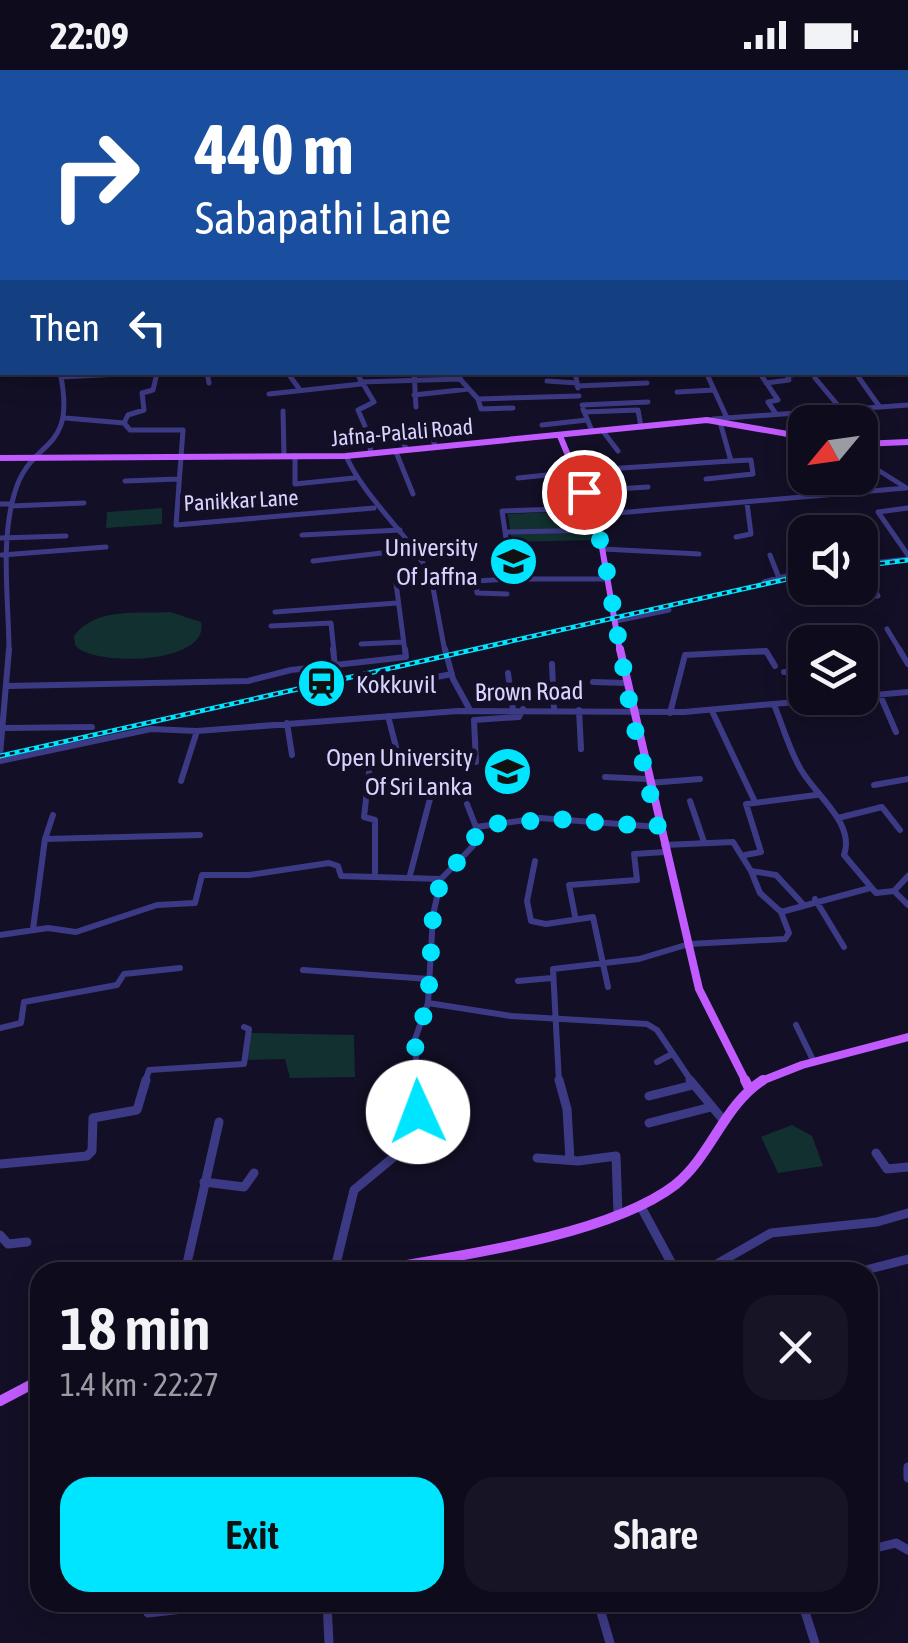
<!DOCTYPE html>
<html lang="en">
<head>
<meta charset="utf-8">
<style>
	:root { --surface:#0e0b1c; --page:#171425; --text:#f1f3f6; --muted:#9b9ba3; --line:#2e2b3b; --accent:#00e5ff }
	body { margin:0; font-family:"Asap Condensed",sans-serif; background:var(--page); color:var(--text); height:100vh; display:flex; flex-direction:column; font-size:38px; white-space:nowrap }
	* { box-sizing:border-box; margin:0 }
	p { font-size:32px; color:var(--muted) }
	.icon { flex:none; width:55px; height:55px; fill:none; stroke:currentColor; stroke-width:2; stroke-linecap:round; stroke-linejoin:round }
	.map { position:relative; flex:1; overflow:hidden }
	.panel { position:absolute; left:30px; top:1192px; width:848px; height:350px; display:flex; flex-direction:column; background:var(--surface); border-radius:30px; box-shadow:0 5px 25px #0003,0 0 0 2px var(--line) }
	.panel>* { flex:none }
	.guide { position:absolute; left:0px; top:0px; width:910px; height:305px; box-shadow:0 5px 25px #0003,0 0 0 2px var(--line); background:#1a4fa0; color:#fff; overflow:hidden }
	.needle { width:65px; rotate:241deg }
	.tools { position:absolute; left:788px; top:335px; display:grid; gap:20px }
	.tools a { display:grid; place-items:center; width:90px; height:90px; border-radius:20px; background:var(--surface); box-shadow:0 5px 25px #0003,0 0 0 2px var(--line); font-size:50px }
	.pin { position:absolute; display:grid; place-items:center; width:85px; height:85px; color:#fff; margin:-42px; border:5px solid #fff; border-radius:50%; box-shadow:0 2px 10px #0007 }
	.me { position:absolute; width:110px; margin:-55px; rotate:358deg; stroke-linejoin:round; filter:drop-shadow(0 0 8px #0008) }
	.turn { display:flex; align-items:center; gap:35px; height:210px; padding:0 30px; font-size:45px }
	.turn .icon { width:130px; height:130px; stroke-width:2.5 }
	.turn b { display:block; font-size:70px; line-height:85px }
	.then { display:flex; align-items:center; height:95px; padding:0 30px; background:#0003; gap:20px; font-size:38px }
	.round { display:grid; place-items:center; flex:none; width:105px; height:105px; border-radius:30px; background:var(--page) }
	.head { display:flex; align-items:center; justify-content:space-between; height:170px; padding:0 30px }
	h1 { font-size:60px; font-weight:600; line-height:75px }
	.cta { display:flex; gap:20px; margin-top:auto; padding:20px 30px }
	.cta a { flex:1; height:115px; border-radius:30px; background:var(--accent); color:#111; font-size:40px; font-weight:600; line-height:115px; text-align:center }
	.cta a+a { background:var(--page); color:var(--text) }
	.status { display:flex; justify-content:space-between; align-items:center; height:70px; padding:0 50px; background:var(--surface); direction:ltr }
	.status svg { height:28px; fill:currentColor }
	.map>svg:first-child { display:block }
	.green { fill:#12302f }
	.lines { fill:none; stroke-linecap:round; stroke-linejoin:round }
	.minor-far3 { stroke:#3d3a85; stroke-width:4 }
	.minor-far2 { stroke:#3d3a85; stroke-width:5 }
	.minor-far1 { stroke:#3d3a85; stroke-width:6 }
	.minor { stroke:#3d3a85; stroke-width:9 }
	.major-far3 { stroke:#c25bff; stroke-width:5 }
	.major-far2 { stroke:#c25bff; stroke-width:6 }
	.major-far1 { stroke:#c25bff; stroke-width:8 }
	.major { stroke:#c25bff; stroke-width:10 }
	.rail-casing { stroke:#00e5ff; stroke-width:5 }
	.rail { stroke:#130f26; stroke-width:2.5; stroke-dasharray:5; stroke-linecap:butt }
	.route { stroke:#00e5ff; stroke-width:18; stroke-dasharray:0 32.4 }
	.labels { text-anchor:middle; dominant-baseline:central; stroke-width:10; stroke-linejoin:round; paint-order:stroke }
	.far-street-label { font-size:22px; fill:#d9d4ff; stroke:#130f26 }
	.poi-label { font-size:25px; fill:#d9d4ff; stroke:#130f26; text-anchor:end }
	.street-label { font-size:25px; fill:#d9d4ff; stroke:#130f26 }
</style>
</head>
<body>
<div class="status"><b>22:09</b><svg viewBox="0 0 49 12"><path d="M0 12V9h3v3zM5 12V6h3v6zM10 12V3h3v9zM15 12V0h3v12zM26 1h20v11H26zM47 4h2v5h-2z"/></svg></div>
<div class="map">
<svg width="908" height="1573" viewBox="0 0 908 1573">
	<rect width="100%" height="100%" fill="#130f26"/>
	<!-- green -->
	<path class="green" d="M162 438V454L106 458 107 442Z
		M584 441 592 470 512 472 508 444Z
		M170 542 201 552C211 595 91 597 75 575L74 566C95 537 137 544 170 542Z
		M251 963 354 965 355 1007 290 1008 285 989 244 990Z
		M792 1055 812 1066 823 1096 778 1103 761 1067Z"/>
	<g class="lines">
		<!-- minor-far3 -->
		<path class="minor-far3" d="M151 1 159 0
			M103 2 108 0
			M321 2 327 0
			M596 2 619 0
			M849 2 866 0"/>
		<!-- minor-far2 -->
		<path class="minor-far2" d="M2 272V279
			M207 302 209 313
			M287 302 300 320
			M356 302 374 332 358 340 371 370 370 384
			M414 302 416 337
			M575 302 578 318
			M706 302 727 348
			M759 302 778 330 768 332 776 344
			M904 302 908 304
			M857 305 879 336
			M61 307 158 302
			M815 308 841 339
			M460 309 478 329 579 326
			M547 311 577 313
			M360 312 460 309 461 302
			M766 313 789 310 787 305H792
			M577 316 647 313
			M677 322 714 320
			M269 324 361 314
			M414 325 469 319
			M478 329 481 339 513 338
			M582 335 648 332
			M583 339 592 361
			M283 341 284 386
			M584 342 638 340 641 357
			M65 348 124 353 130 360H183L176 455 374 438
			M713 349 908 335
			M124 353 128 345 144 340 142 323 153 320 157 303
			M542 355 587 350
			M395 357 407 380
			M602 360 618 381
			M429 361 436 377
			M789 364 795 394H805
			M860 367 878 400 905 417
			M396 382 413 424
			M295 386V414L354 408
			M346 386C367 432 408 462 431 507L396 513 405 582
			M575 401 731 391
			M518 408 576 402
			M706 409 753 404 751 390 731 391 720 352
			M125 411 179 409
			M584 421 648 417
			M0 434H11
			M11 436 84 433
			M592 438 502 441 512 509H608
			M908 438 878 442 908 485
			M594 445 906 418
			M505 462 599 460
			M302 465 400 460
			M736 467 751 464 747 433
			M0 468 66 466
			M603 479 699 484
			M860 483 861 494
			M2 485 106 477
			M770 485 779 508
			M313 491 416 479
			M796 494 794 476H805
			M431 507 445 582
			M764 512 805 501
			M795 521 794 527 878 526 863 494 908 489
			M507 524 477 523 476 511 512 509
			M275 542 397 533
			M616 551 669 540
			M271 556 331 553 334 582
			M887 559 901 582
			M361 574 403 572
			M9 582C9 532 0 474 14 425 30 365 78 387 60 302
			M746 582H767"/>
		<!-- minor-far1 -->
		<path class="minor-far1" d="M333 579 335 596
			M445 579 453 609 470 640
			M899 579 908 594
			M552 594 554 639
			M784 602 805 603
			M508 603 513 640
			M593 612 627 613
			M406 613 452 604
			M8 616 248 611 291 600 406 587 405 579
			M880 625 896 662
			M775 637C783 657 789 678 799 696 812 723 856 752 844 785L876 823 894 821 908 835
			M579 640 581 679
			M712 641 755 732
			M670 643 685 585 766 581 775 596
			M287 653 292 685
			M6 658 92 657
			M0 685 9 579
			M0 691 151 659 197 661 458 641 684 642 908 622
			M476 692 474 650 519 647 523 639
			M605 707 647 709
			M181 711 197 661
			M649 713 700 709
			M874 715 908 709
			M690 731 704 772
			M467 734 476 757
			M53 745 45 769 200 765
			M838 748 882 737 900 760
			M664 775 733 772 751 801 776 805 802 833
			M745 785 761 782 746 734 816 725
			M535 791 527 831 531 851 546 854 593 847 608 917
			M751 801 760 823 781 842
			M375 805V750L364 747 371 685 396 677 388 646
			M410 805 431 725
			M894 821 908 806
			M815 829 844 877
			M575 846 569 815 637 810 634 784 665 782
			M33 859 45 769
			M0 865 48 858 76 862 157 835 195 833 202 805H249L329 793 338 796 341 806 441 809
			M303 900 429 909
			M518 911 552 908
			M428 933 511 946 647 954 657 960 692 1012
			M796 955 814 992
			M0 958 21 953 24 932 117 915 124 904 180 898
			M657 992 672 984
			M145 1012 149 1000 244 994 249 959 244 957
			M417 1012 415 969 428 933 433 845 441 809 473 776 476 757 540 748 659 757
			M559 1012 553 899 639 889 689 874 785 869 789 863 781 842 870 818"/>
		<!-- minor -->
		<path class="minor" d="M559 1010 567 1039 570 1090
			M690 1010 724 1051
			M649 1026 693 1015
			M649 1053 711 1037
			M876 1083 887 1099 908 1097
			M537 1088 578 1091 616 1086 618 1144
			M0 1094 87 1086 92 1081 93 1048 137 1040 146 1010
			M204 1112 244 1117 254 1103
			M640 1135 673 1196 684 1202
			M0 1165 8 1174 27 1172
			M185 1202 219 1052
			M334 1202 354 1120 395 1086 418 1043 417 1010
			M703 1202 771 1163 877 1152 908 1143
			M858 1202 908 1189
			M908 1397V1408
			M868 1480 896 1473 908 1480
			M327 1532 329 1573
			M598 1532 610 1573
			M802 1532 815 1573
			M148 1543 245 1532"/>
		<!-- major-far3 -->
		<path class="major-far3" d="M86 0 95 2"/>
		<!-- major-far2 -->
		<path class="major-far2" d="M560 366 599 460 620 582
			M860 374 908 372
			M0 388 346 386 707 350 805 367"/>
		<!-- major-far1 -->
		<path class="major-far1" d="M620 579 699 919 746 1012
			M759 1012 802 995 908 967"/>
		<!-- major -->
		<path class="major" d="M745 1010 749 1018
			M365 1202C450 1187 607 1167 675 1115 712 1085 723 1036 763 1010
			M0 1331 40 1310"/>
		<defs>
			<path id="rail" d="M860 496 908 490
				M0 686 805 505"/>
		</defs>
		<!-- rail casing -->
		<use href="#rail" class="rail-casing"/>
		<!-- rail -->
		<use href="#rail" class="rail"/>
	</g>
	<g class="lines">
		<!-- route -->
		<path class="route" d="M418 1042 415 969 428 934 433 845 441 809 473 776 478 755 557 749 658 757 631 642 603 479 584 422"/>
	</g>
	<!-- icons -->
	<defs>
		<symbol id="university-disc" viewBox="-11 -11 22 22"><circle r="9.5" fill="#00e5ff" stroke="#130f26"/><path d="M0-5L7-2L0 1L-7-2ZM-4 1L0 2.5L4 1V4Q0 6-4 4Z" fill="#111"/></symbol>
		<symbol id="station-disc" viewBox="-11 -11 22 22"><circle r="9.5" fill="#00e5ff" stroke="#130f26"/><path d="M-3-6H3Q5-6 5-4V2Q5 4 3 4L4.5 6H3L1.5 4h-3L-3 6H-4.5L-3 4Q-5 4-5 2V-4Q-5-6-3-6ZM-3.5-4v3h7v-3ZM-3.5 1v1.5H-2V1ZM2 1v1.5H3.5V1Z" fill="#111"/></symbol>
	</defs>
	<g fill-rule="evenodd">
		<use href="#university-disc" x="486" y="464" width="55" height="55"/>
		<use href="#station-disc" x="294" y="586" width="55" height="55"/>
		<use href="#university-disc" x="480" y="674" width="55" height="55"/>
	</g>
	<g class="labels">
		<!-- far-street labels -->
		<g class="far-street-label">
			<text transform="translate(402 362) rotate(-5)">Jafna-Palali Road</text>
			<text transform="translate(241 430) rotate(-3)">Panikkar Lane</text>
		</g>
		<!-- poi labels -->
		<g class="poi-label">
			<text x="478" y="477">University<tspan x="478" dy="29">Of Jaffna</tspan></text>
			<text x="356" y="614" text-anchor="start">Kokkuvil</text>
			<text x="473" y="687">Open University<tspan x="473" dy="29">Of Sri Lanka</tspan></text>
		</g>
		<!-- street labels -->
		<g class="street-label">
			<text transform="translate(529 621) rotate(-1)">Brown Road</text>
		</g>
	</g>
</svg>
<div class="tools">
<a><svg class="needle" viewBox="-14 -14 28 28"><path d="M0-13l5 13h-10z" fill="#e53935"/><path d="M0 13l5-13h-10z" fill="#9b9ba3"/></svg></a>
<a><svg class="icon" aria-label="sound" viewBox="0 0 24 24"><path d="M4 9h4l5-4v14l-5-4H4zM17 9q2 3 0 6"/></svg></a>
<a><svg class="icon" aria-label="layers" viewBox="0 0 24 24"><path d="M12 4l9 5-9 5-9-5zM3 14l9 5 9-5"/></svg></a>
</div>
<div class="pin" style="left:584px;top:422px;background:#d93025"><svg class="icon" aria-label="arrive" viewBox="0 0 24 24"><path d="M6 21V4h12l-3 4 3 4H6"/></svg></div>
<svg class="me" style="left:418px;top:1042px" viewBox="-20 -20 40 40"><circle r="19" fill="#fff"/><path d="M0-13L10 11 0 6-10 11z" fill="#00e5ff"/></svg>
<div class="guide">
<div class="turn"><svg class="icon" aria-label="right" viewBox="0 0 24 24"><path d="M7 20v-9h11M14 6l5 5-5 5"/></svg><div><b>440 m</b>Sabapathi Lane</div></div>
<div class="then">Then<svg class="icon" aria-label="left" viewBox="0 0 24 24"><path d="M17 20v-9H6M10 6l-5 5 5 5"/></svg></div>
</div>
<section class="panel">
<div class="head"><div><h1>18 min</h1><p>1.4 km · 22:27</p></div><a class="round"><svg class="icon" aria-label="close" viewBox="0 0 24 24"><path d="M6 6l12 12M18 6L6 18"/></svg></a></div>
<div class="cta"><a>Exit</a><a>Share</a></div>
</section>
</div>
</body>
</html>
